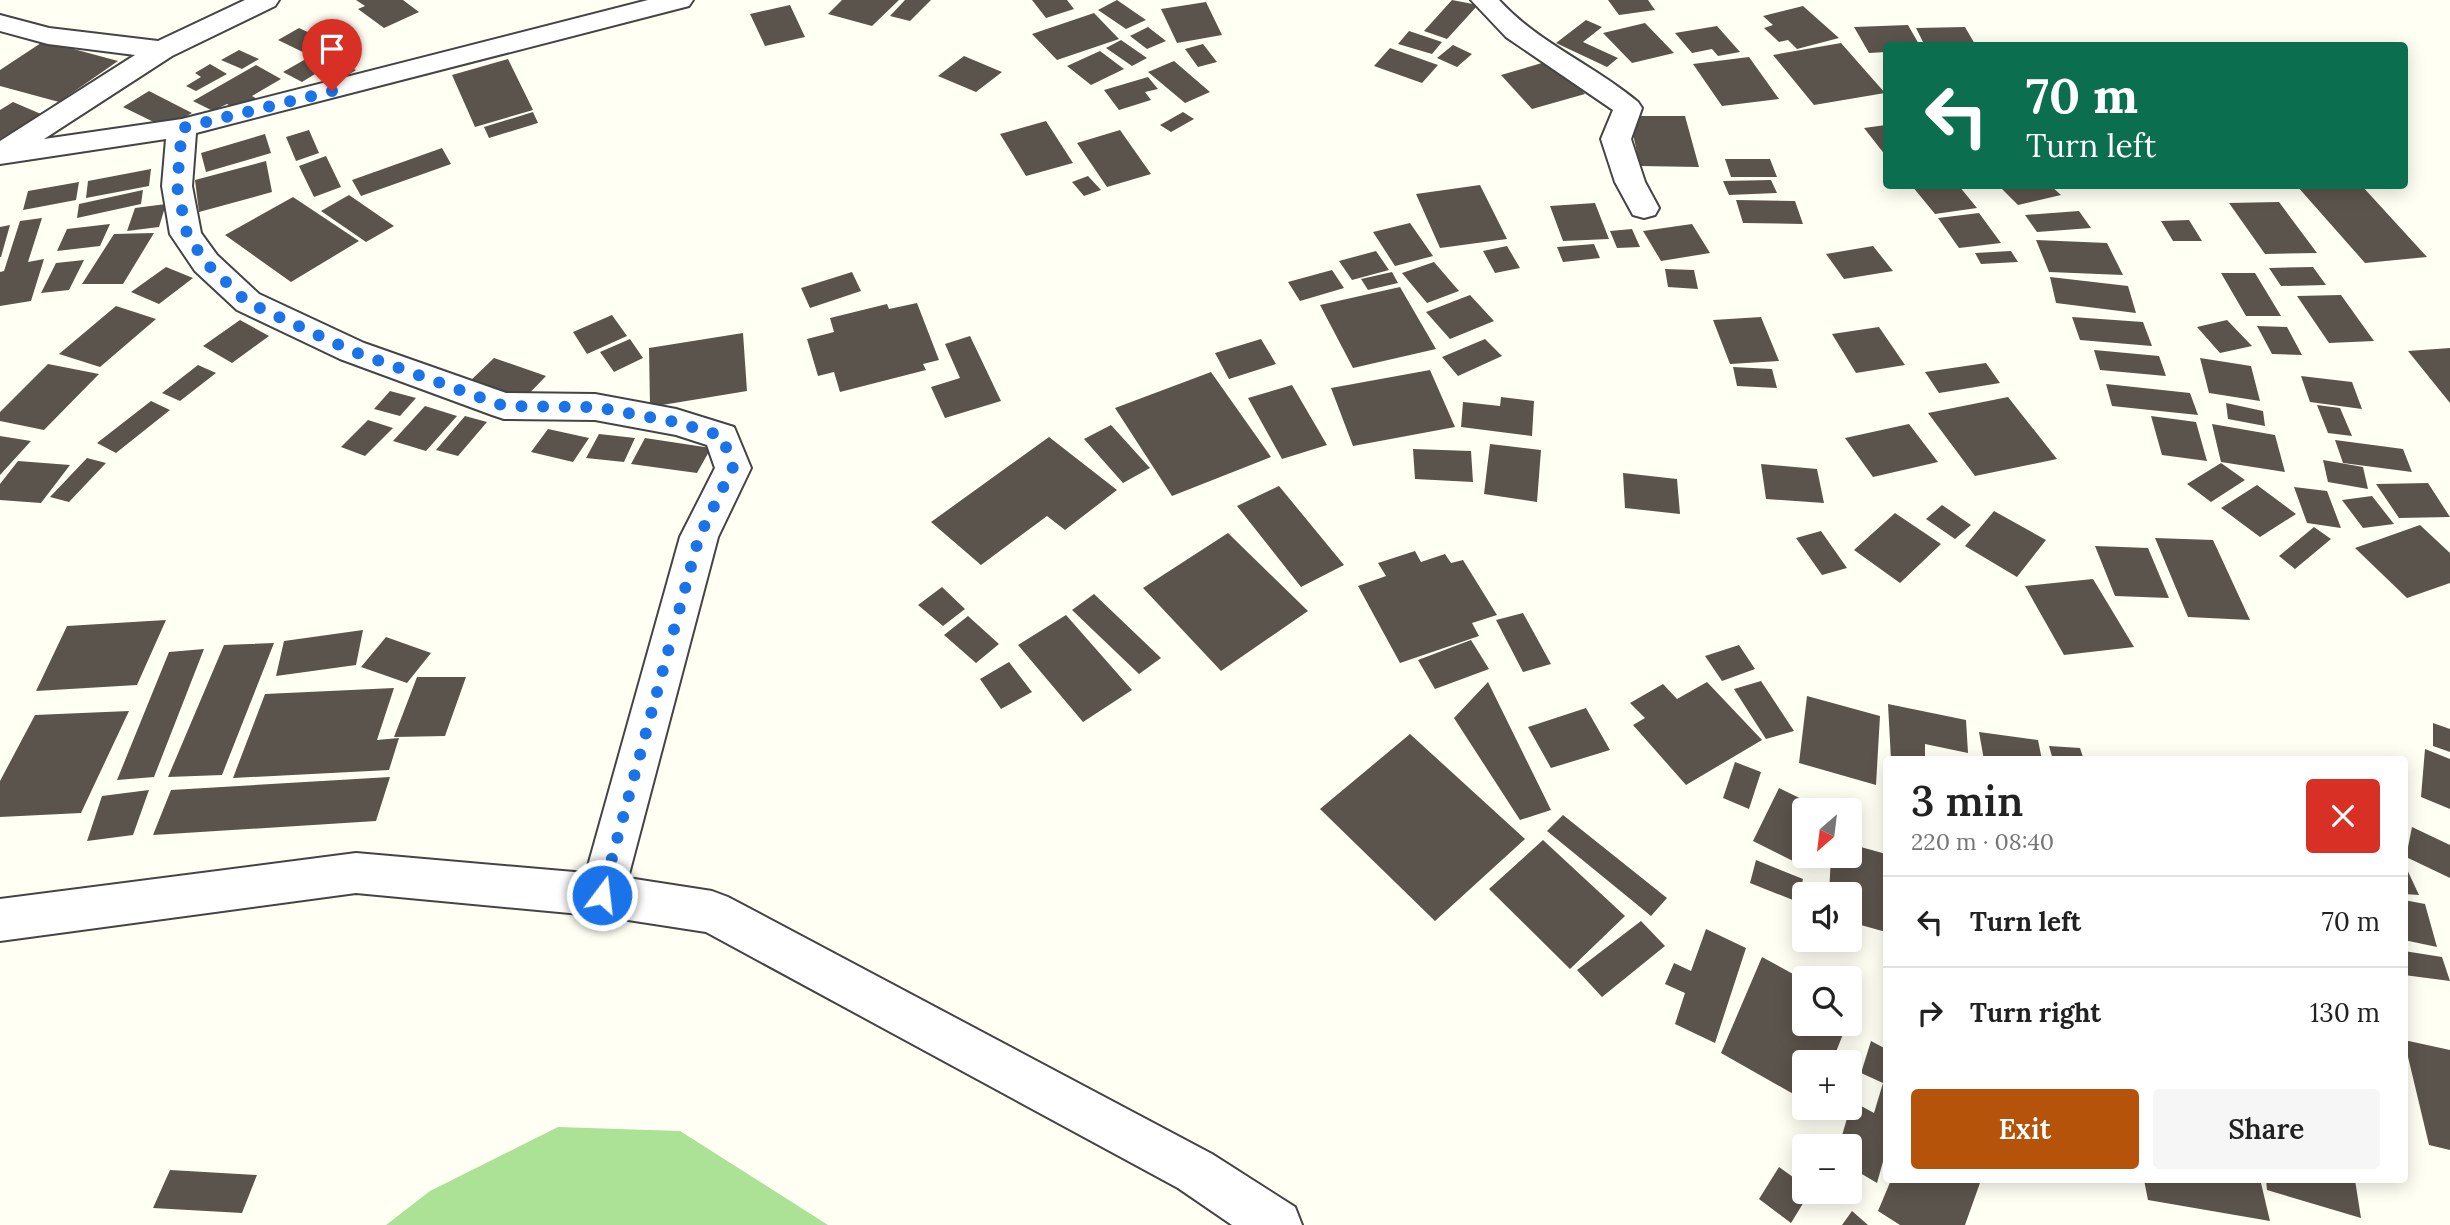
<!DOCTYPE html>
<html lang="en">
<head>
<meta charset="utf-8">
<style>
	:root { --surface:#fff; --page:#f6f6f6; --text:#222; --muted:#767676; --line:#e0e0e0; --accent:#b45309 }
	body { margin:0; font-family:Lora,serif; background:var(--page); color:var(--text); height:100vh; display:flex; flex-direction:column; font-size:26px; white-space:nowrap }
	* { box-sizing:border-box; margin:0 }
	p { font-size:23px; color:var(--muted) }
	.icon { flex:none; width:38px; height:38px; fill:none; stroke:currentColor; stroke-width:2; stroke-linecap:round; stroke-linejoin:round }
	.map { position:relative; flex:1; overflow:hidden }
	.panel { position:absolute; left:1883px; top:756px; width:525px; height:427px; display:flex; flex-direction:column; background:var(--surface); border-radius:7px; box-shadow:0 4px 18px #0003 }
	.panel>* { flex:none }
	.hud { position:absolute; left:1883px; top:42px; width:525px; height:147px; border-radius:7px; box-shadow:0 4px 18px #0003; background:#0b6e4f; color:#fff; overflow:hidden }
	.needle { width:46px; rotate:208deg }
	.fabs { position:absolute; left:1792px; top:798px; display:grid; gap:14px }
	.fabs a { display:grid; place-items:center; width:70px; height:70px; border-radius:7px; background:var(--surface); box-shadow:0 4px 18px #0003; font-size:35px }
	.pin { position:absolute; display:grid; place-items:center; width:60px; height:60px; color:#fff; margin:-72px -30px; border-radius:50% 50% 50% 0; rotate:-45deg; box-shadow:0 0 7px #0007 }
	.pin .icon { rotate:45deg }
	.me { position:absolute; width:77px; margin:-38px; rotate:15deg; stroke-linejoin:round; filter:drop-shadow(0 0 5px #0008) }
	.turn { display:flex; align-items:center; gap:24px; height:147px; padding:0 28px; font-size:32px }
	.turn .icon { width:91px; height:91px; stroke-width:2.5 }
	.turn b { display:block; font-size:49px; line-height:60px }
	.round { display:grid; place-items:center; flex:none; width:74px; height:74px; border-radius:7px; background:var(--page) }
	.summary { display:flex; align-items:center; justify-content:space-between; height:119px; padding:0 28px }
	h1 { font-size:42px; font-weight:600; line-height:52px }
	.action { display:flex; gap:14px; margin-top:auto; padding:14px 28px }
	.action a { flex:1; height:80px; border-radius:7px; background:var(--accent); color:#fff; font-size:28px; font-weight:600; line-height:80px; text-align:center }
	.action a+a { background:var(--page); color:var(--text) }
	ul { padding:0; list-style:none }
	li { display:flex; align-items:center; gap:21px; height:91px; padding:0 28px; border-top:2px solid var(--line) }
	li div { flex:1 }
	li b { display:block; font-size:26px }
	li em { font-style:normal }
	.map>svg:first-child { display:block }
	.forest { fill:#abe296 }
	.building { fill:#5b544c }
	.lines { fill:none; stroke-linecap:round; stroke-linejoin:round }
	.minor-casing { stroke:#444; stroke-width:4 }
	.minor { fill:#fff; fill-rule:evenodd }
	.route { stroke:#1a73e8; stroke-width:12; stroke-dasharray:0 21.6 }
</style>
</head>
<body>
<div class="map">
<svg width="2450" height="1225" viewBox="0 0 2450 1225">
	<rect width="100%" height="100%" fill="#fffff4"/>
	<!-- forest -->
	<path class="forest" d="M558 1127 680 1131 828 1225H386L430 1191Z"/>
	<!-- building -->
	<path class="building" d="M356 0H403L419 12 384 28 358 9 365 6Z
		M842 0H899L872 26 828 14Z
		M905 0H931L910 21 890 16Z
		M1032 0H1067L1074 9 1046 18Z
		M1117 0 1146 20 1126 29 1098 10Z
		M1452 0 1478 5 1447 39 1424 31Z
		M1608 0H1648L1655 10 1619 15Z
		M1206 2 1222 35 1177 43 1161 9Z
		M790 5 805 37 765 46 750 14Z
		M1803 6 1839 38 1797 49 1788 40 1779 42 1764 28 1773 25 1763 16Z
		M1094 13 1119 39 1057 60 1032 34Z
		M1586 20 1602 27 1583 42 1618 58 1607 67 1556 43Z
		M1645 23 1674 53 1632 63 1603 33Z
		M1908 25 1920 46H1886V52L1869 53 1854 27Z
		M1717 26 1740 52 1718 56 1712 49 1692 53 1675 33Z
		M1148 27 1166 41 1147 49 1130 36Z
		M1965 27 1976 46H1925L1916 28Z
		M299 28 351 52 302 82 283 72 311 56 278 40Z
		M1409 31 1442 42 1432 54 1398 44Z
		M1121 40 1147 58 1132 66 1106 48Z
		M44 41 118 61 59 102 0 86V70Z
		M1841 43 1885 93 1814 105 1773 55Z
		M1203 44 1217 62 1198 67 1185 49Z
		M1453 45 1472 54 1457 67 1437 58Z
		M1390 48 1438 65 1422 83 1374 66Z
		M239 50 259 59 242 69 221 60Z
		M1100 51 1124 69 1091 85 1067 66Z
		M964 56 1002 72 976 92 938 76Z
		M1749 57 1779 99 1722 106 1693 64Z
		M508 59 533 110 475 127 452 75Z
		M1552 60 1585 94 1532 109 1501 75Z
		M1174 61 1210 92 1185 103 1148 72Z
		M340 62 356 70 335 83 319 75Z
		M210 64 227 74 196 91 186 86 201 77 195 73Z
		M256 65 281 79 252 96 259 100 240 111 227 104 213 111 193 101Z
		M1148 77 1158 89 1145 92 1151 100 1119 110 1104 90Z
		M149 91 192 113 166 128 123 107Z
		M13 102 41 114 0 139V110Z
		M533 112 538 123 489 138 484 127Z
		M1183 112 1194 119 1171 132 1160 125Z
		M1629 116H1685L1699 167 1640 166Z
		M1046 121 1073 163 1026 176 1000 134Z
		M1886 125V156L1864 128Z
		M309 130 319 153 296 161 286 137Z
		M1120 130 1151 174 1107 187 1077 143Z
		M265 134 271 153 206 172 201 153Z
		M442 148 451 164 361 196 352 180Z
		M326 156 341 187 314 197 299 166Z
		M1725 159H1770L1777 177H1731Z
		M266 161 272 192 199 212 195 180Z
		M151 169 149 186 86 198 88 181Z
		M1088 176 1101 190 1084 196 1072 182Z
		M1771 180 1777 193 1729 195 1723 181Z
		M79 182 76 200 23 210 28 191Z
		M1480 185 1507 239 1440 248 1416 194Z
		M1912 186H1959L1977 208 1935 214Z
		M1999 186H2051L2061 195 2018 205Z
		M2297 186H2362L2427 257 2365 263Z
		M143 190 141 204 77 218 79 204Z
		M349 195 394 226 366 242 321 211Z
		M293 197 359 241 291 282 225 235Z
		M1736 200 1795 201 1803 224 1743 223Z
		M2279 202 2317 253 2265 254 2229 203Z
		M1595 203 1609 239 1563 241 1550 206Z
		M166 204 159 227 127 231 135 208Z
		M2079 211 2091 228 2037 232 2025 215Z
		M1979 213 2001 243 1959 248 1938 218Z
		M42 218 28 262 44 259 31 301 0 306V272L4 271 20 221Z
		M2189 220 2202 241H2173L2161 221Z
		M1410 223 1433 256 1395 266 1373 232Z
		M110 224 100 246 57 251 67 229Z
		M1692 224 1710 253 1661 261 1643 231Z
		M10 225 1 257H0V227Z
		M1632 229 1640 247 1617 248 1610 231Z
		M154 233 123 284H82L114 234Z
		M2036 240 2107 243 2123 275 2049 272Z
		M1594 244 1600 258 1563 262 1557 247Z
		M1507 246 1520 268 1495 273 1483 251Z
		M1873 246 1893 271 1844 279 1826 254Z
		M1376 251 1389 270 1352 280 1339 261Z
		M2011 251 2018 262 1981 264 1975 253Z
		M84 260 69 290 41 293 56 263Z
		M1434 262 1459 291 1427 303 1402 273Z
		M166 267 193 278 159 304 131 292Z
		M2313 267 2326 285 2281 286 2269 268Z
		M1665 269 1694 270 1698 289 1668 287Z
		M1332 270 1344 288 1300 301 1288 282Z
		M852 272 861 291 810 308 801 288Z
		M1392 272 1398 283 1368 290 1361 279Z
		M2221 273H2255L2281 316H2246Z
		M2050 277 2128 286 2136 313 2056 303Z
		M1400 287 1436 349 1353 368 1320 305Z
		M1470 295 1494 321 1450 339 1426 312Z
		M2341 295 2374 341 2329 343 2297 296Z
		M917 303 939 360 923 364 926 370 840 392 834 372 818 376 807 339 834 332 830 318 887 304 889 309Z
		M116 306 156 319 100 367 59 354Z
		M612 315 627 336 587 354 573 332Z
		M1761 317 1779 361 1730 364 1713 320Z
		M2072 317 2143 322 2152 346 2080 340Z
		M240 320 269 336 232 363 203 346Z
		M2227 320 2252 346 2220 353 2197 327Z
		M2257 326 2287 327 2302 355 2272 354Z
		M1879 327 1905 365 1856 373 1832 334Z
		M743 333 747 391 650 407 649 348Z
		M970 336 1001 401 945 418 931 387 960 378 945 344Z
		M630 339 643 358 614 372 600 352Z
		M1261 339 1276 364 1229 379 1215 353Z
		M1485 339 1502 356 1458 376 1442 357Z
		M2450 348V403L2408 351Z
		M2094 350 2159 356 2166 376 2100 370Z
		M494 358 546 376 520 403 468 383Z
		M2200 358 2251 366 2260 401 2209 393Z
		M1986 363 2000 383 1939 393 1925 372Z
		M48 364 99 374 44 430 0 421V412Z
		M198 365 216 373 180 401 162 393Z
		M1733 367 1772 369 1777 388 1737 386Z
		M1430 370 1455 427 1353 446 1331 388Z
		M1211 372 1271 457 1172 496 1115 408Z
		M2301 376 2352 382 2362 409 2310 402Z
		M2106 384 2190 393 2198 415 2112 406Z
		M1292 385 1327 445 1282 459 1248 398Z
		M390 391 416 398 400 416 374 409Z
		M1501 397 1534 401 1532 436 1461 427 1463 402 1500 406Z
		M2008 397 2057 459 1975 476 1928 413Z
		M151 401 170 410 116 453 97 443Z
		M2226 403 2263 411 2265 426 2228 419Z
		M2317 405 2340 408 2352 436 2328 433Z
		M425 406 457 416 426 451 393 441Z
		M465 416 487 422 458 456 436 450Z
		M2151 416 2196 422 2207 461 2162 455Z
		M368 420 393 428 365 456 341 447Z
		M1909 424 1938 462 1873 477 1845 438Z
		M2212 424 2275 435 2285 472 2221 462Z
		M1111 425 1150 468 1123 483 1084 439Z
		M548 429 589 438 573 462 531 452Z
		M599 434 635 438 624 462 586 458Z
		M0 436 31 441 0 475Z
		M1049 437 1117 490 1065 530 1047 516 981 565 931 522Z
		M645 438 711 448 697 473 631 464Z
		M2335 440 2403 449 2412 472 2343 463Z
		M1490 444 1541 450 1537 502 1484 494Z
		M1413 449 1471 451 1473 482 1415 479Z
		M87 458 106 463 69 502 50 497Z
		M2323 460 2363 467 2368 489 2328 482Z
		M18 461 70 465 41 503 0 500V484Z
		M2221 463 2245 480 2211 502 2187 484Z
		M1761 464 1817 469 1824 503 1766 499Z
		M1623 473 1677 479 1680 514 1625 508Z
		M2428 483 2450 517 2399 518 2376 484Z
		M2257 485 2296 514 2260 537 2221 508Z
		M1279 486 1344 565 1301 587 1237 506Z
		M2294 487 2327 491 2341 528 2307 523Z
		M2372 496 2394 524 2363 528 2342 500Z
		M1942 505 1971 525 1955 539 1926 519Z
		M1994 511 2046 540 2017 577 1965 546Z
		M1895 513 1941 544 1900 583 1854 550Z
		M2420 525 2450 553V583L2407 598 2355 548Z
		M2314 527 2331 539 2295 569 2279 556Z
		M1821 531 1847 568 1822 575 1796 538Z
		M1228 533 1308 611 1221 671 1143 588Z
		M2155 538 2213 540 2250 620 2188 617Z
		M2095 546 2148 548 2169 598 2115 596Z
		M1415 551 1421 562 1445 554 1451 563 1463 560 1497 615 1472 623 1479 636 1400 663 1358 586 1386 576 1378 563Z
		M2093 579 2134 647 2064 655 2025 586Z
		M942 587 965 609 943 626 918 605Z
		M1094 594 1161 658 1139 674 1072 610Z
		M1523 613 1551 664 1523 672 1496 620Z
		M1066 615 1132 690 1083 722 1018 645Z
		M968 616 999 644 976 663 944 635Z
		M166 620 137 685 36 691 67 626Z
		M363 630 356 665 276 676 284 641Z
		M386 637 431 653 407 683 361 667Z
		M1471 640 1489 669 1435 689 1418 660Z
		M274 643 222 775 168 777 224 645Z
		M1739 645 1755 669 1722 681 1705 656Z
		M204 649 154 777 117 780 169 652Z
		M1009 662 1032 692 1001 709 980 679Z
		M417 677H466L445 736 394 737Z
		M1761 681 1794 731 1766 739 1734 689Z
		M1488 682 1551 810 1520 820 1454 718Z
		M1707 682 1762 740 1686 785 1633 725 1645 718 1630 703 1663 684 1677 699Z
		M394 688 377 740 399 738 389 770 233 778 265 694Z
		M1807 696 1880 716 1876 785 1799 763Z
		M1888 704 1966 720 1968 753 1925 744V760H1891Z
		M1586 708 1610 750 1551 768 1528 727Z
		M129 711 81 813 0 817V781L35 715Z
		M2433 723 2450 729V752L2433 746Z
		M1979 732 2038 740 2042 760H1984Z
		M1410 734 1525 839 1435 921 1320 809Z
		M2049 746 2080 748 2084 760H2053Z
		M2425 749 2450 759V809L2421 797Z
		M1735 762 1761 772 1749 809 1723 798Z
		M390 777 376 821 153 835 171 790Z
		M1779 788 1824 810H1804V856H1807L1803 866 1753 841Z
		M149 790 133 835 87 841 102 796Z
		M1563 815 1667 898 1651 916 1547 831Z
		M2412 827 2450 845V878L2406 857Z
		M1543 840 1625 916 1570 969 1489 889Z
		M1850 844 1886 854V932L1850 922V894H1829L1831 856H1850Z
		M1756 860 1803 879 1798 902 1750 883Z
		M2404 863 2419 895 2404 894Z
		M2404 900 2425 904 2437 947 2404 940Z
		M1641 921 1665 946 1602 997 1577 970Z
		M1706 929 1746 948 1715 1043 1675 1024 1685 993 1665 984 1674 963 1691 971Z
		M2404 951 2442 957 2450 981 2404 975Z
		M1762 957 1804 980V1024H1847L1832 1062H1804V1100L1721 1053Z
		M2404 1040 2450 1050V1150L2429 1145Z
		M1871 1041 1886 1049V1151L1877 1183 1850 1167V1146H1839L1852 1101 1874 1113 1883 1083 1861 1073Z
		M1779 1167 1804 1185V1192H1810L1791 1223 1759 1199Z
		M170 1170 257 1175 242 1213 153 1208Z
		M1891 1180H1981L1965 1225H1900L1878 1211Z
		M2144 1180H2238L2261 1183 2270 1221 2148 1200Z
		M2266 1180H2355L2361 1218 2267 1190Z
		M1852 1211 1868 1225H1842Z"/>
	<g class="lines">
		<defs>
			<path id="minor" d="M245 0H279L275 6 172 56 44 139 182 119 648 0H693L689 6 196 133 192 186 201 233 217 255 259 294 364 343 506 393 595 394 676 409 734 427 751 468 718 537 628 878 712 891 728 897 1212 1154 1295 1207 1302 1225H1232L1178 1188 706 932 602 916 356 893 0 941V899L356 853 586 873 680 537 715 468 707 445 676 435 595 420 504 419 492 415 340 359 237 310 195 271 170 234 162 186 166 139 0 164V141L135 55 48 44 0 31V15L49 28 158 41Z
				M1471 0H1499C1538 43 1594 65 1638 102L1642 108 1631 139 1645 182 1659 208 1655 215 1644 218 1633 215 1615 182 1601 139 1613 110 1506 37Z"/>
		</defs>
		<!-- minor casing -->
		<use href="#minor" class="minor-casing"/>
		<!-- minor -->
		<use href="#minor" class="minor"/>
	</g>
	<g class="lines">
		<!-- route -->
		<path class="route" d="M332 91 182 128 177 186 187 234 206 263 247 302 352 351 504 406 595 407 676 422 722 436 733 467 699 537 602 895"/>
	</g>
</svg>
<div class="fabs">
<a><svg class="needle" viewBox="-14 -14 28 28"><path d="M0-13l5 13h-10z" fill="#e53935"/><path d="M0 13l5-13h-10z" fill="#767676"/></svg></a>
<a><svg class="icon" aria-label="sound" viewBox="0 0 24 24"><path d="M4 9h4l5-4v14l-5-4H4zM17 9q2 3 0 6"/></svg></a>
<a><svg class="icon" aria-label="search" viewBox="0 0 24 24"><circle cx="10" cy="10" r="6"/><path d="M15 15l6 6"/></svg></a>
<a>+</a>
<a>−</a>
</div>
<div class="pin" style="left:332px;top:91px;background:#d93025"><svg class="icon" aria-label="arrive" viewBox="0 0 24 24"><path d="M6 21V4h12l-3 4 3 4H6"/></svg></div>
<svg class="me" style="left:602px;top:895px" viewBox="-20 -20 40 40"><circle r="17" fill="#1a73e8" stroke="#fff" stroke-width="3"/><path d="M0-11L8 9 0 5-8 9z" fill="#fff"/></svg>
<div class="hud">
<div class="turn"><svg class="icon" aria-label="left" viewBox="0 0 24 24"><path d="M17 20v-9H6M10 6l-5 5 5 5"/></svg><div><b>70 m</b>Turn left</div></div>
</div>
<section class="panel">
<div class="summary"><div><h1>3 min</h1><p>220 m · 08:40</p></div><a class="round" style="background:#d93025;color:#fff"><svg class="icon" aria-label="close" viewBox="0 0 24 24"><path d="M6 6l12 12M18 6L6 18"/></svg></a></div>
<ul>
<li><svg class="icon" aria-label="left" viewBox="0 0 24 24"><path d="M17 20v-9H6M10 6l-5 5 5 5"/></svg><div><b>Turn left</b></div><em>70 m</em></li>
<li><svg class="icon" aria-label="right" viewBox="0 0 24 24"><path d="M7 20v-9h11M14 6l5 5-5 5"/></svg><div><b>Turn right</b></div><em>130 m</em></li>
</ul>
<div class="action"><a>Exit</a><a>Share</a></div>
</section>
</div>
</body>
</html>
